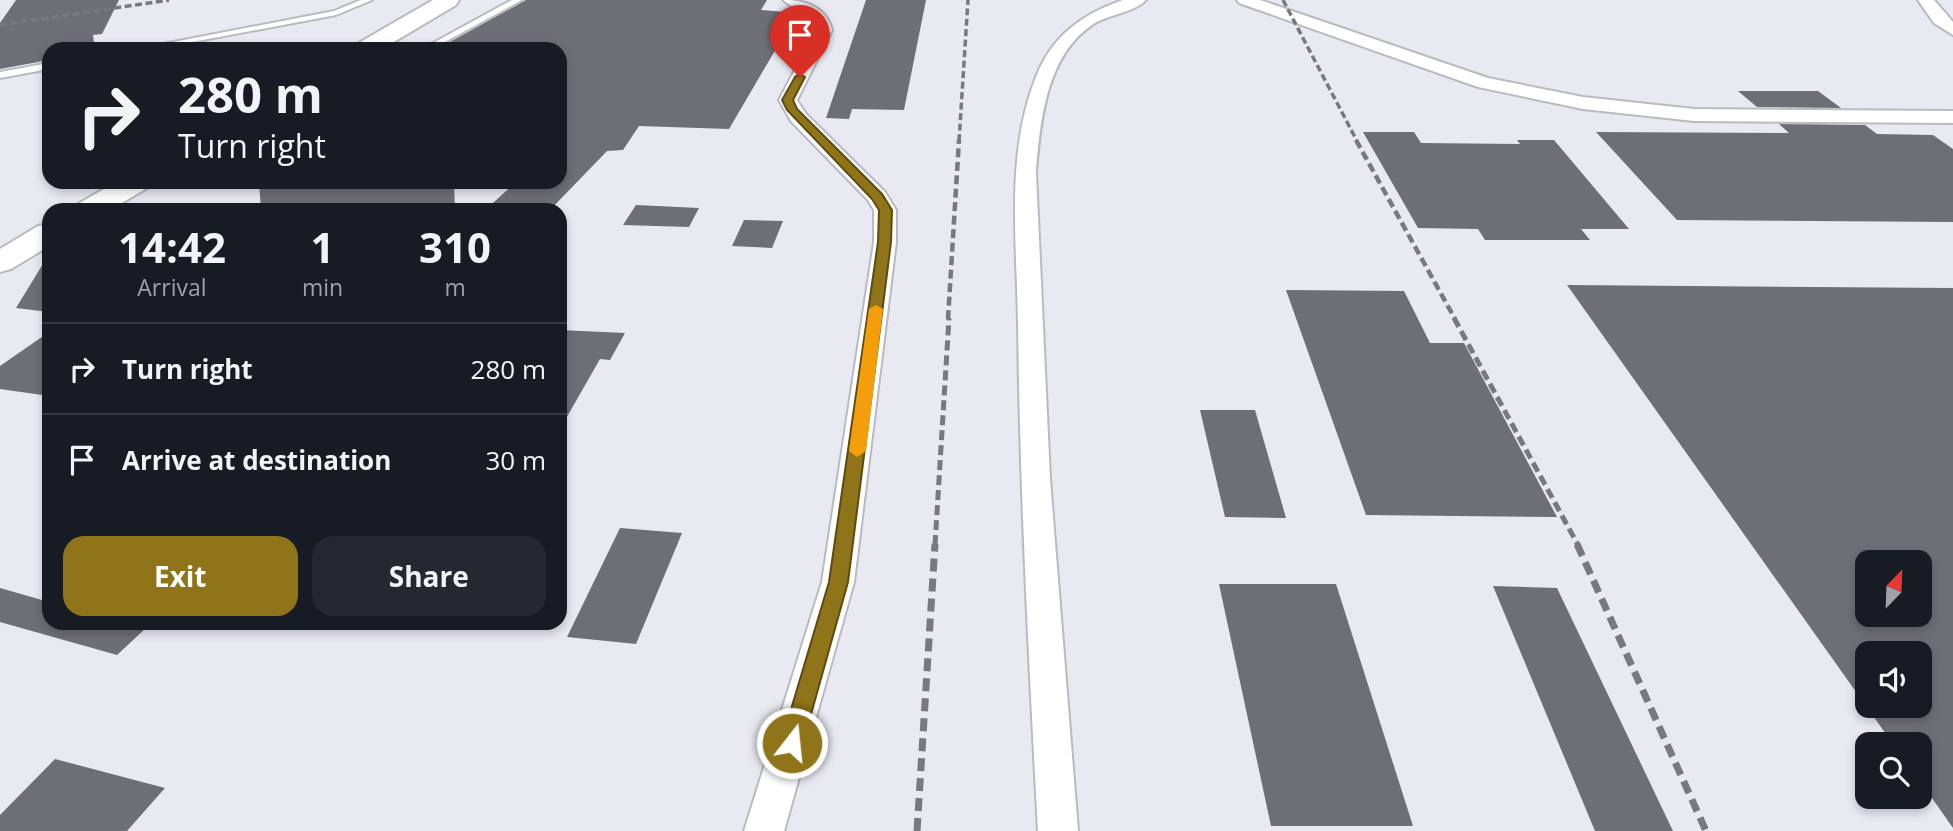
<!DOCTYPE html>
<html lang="en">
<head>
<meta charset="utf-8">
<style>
	:root { --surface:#171b24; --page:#242831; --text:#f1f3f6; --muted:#9ea1a6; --line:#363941; --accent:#907419 }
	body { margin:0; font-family:"Open Sans",sans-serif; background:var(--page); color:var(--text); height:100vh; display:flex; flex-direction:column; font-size:26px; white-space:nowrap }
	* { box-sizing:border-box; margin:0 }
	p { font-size:23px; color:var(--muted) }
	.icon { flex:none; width:38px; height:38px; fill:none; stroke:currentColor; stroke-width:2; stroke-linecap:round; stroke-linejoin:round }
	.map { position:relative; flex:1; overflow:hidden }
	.panel { position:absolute; left:42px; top:203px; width:525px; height:427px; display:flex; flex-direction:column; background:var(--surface); border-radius:21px; box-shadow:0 4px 10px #0003 }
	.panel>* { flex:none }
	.hud { position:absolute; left:42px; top:42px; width:525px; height:147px; border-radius:21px; box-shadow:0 4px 10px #0003; background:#171b24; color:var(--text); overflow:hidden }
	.needle { width:46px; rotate:23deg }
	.tools { position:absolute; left:1855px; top:550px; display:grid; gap:14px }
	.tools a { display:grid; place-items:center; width:77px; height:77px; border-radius:14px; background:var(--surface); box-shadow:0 4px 10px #0003; font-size:35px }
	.pin { position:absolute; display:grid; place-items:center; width:60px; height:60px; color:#fff; margin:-72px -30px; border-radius:50% 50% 50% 0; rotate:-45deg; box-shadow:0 0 7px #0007 }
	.pin .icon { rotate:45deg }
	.me { position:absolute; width:77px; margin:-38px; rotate:16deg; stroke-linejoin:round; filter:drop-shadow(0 0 5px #0008) }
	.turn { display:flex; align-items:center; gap:24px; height:147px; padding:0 21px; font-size:32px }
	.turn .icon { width:91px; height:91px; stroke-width:2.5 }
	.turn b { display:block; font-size:49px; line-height:60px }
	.eta { display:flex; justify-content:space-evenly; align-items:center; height:119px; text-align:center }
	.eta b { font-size:42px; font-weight:700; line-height:49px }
	.cta { display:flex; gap:14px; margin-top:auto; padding:14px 21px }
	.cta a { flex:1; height:80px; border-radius:21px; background:var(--accent); color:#fff; font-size:28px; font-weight:700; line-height:80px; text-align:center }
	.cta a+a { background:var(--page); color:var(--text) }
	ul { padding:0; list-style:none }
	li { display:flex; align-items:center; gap:21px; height:91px; padding:0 21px; border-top:2px solid var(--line) }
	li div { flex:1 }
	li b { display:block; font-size:26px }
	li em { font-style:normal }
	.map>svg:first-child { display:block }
	.building { fill:#6e6f76; fill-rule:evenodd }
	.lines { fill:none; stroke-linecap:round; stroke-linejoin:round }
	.lane-casing { stroke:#b9bac2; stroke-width:4 }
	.street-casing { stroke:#b9bac2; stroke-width:4 }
	.secondary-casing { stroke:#b9bac2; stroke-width:4 }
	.lane { fill:#fff; fill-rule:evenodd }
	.street { fill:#fff; fill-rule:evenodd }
	.secondary { fill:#fff; fill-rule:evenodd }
	.rail-far3 { stroke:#78797e; stroke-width:3.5; stroke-dasharray:7 3.5; stroke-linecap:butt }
	.rail-far2 { stroke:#78797e; stroke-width:4.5; stroke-dasharray:9 4.5; stroke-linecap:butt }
	.rail-far1 { stroke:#78797e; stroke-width:5; stroke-dasharray:10 5; stroke-linecap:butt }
	.rail { stroke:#78797e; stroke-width:7; stroke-dasharray:13 7; stroke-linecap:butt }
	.route { fill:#907419; stroke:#5e4b10; stroke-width:2 }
	.slow { fill:#f59e0b }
</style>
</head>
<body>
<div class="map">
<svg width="1953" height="831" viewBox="0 0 1953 831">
	<rect width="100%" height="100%" fill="#e8e9f1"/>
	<!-- building -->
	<path class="building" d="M16 0H119L102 34 93 35 95 49H49V60L0 69V23Z
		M526 0H767L761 10 797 13 729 129 639 126 623 150 607 151 550 210H485L516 182H560V49H437Z
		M866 0H926L904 110 852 109 849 119 826 118Z
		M1738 91H1818L1841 108 1757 107Z
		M1779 124 1865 125 1877 134 1933 135 1953 149V222L1677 220 1596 132 1789 133Z
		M1363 132H1414L1421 143 1520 144 1517 140H1554L1629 229H1581L1590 240H1485L1478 229 1418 228Z
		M259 182H454L455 210H261Z
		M636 205 699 208 689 227 623 225Z
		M744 220 783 221 772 248 732 246Z
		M49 254V312L16 308Z
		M1567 285 1953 288V828L1920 781V744H1893ZM1867 562H1920V614H1867ZM1867 653H1920V705H1867Z
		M1286 290 1404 291 1430 343H1464L1557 517 1366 515Z
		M560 330 625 333 610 360 600 359 560 429Z
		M49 332V396L0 389V366Z
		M1200 410H1255L1286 518 1225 517Z
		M620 528 682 533 636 644 567 637Z
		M1219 584H1336L1413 826H1271Z
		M1493 586 1557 588 1673 831H1595Z
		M0 588 49 602V623H126L146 628 117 655 0 622Z
		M55 759 165 788 127 831H0V815Z"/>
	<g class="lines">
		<defs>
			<path id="lane" d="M361 0H372L336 15 155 49H137L334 11Z
				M512 0H522L432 49H422Z
				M49 63V69L0 78V72Z"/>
			<path id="street" d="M783 0C805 0 826 7 832 30L797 100 806 114 885 192 896 210V242L854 582 784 831H744L822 582 874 242V210L868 200 791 121 779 100 816 30 810 19Z
				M1123 0H1146C1134 13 1108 14 1092 25 1046 56 1040 122 1036 173L1050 479 1078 831H1038C1029 662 1020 493 1018 324 1017 243 1005 154 1036 77 1052 36 1082 14 1123 0Z
				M1237 0H1260L1488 78 1583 97 1694 109 1953 111V123L1694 121 1583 109 1478 87 1239 3Z
				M1918 0H1934L1953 22V35L1934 23Z"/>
			<path id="secondary" d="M433 0H459L456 5 382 49H353L357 44Z
				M116 182H151L147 188 110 210H74L78 204Z
				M49 224V246L11 269 0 272V249L38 226Z"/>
		</defs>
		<!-- lane casing -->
		<use href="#lane" class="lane-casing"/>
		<!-- street casing -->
		<use href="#street" class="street-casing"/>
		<!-- secondary casing -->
		<use href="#secondary" class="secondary-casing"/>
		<!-- lane -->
		<use href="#lane" class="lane"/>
		<!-- street -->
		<use href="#street" class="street"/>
		<!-- secondary -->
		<use href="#secondary" class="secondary"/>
		<!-- rail-far3 -->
		<path class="rail-far3" d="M1283 0 1357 141
			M0 25 169 0
			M959 141 968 0"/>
		<!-- rail-far2 -->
		<path class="rail-far2" d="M1356 140 1455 319
			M948 319 959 140"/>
		<!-- rail-far1 -->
		<path class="rail-far1" d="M1454 318 1578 545
			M935 545 949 318"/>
		<!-- rail -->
		<path class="rail" d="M1577 544 1706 831
			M917 831 935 544"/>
	</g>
	<!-- route -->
	<path class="route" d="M800 74 805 77 793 100 797 109 882 194 892 210 891 242 848 582 803 743 800 749 792 752 785 749 781 743 829 582 878 242 879 210 872 199 787 110 782 100 795 77Z"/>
	<!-- slow -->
	<path class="slow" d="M876 305 883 309 866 451 857 457 849 451 869 309Z"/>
</svg>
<div class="tools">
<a><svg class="needle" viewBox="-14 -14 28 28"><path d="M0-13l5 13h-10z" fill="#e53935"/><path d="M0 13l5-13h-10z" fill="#9ea1a6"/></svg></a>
<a><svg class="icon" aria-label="sound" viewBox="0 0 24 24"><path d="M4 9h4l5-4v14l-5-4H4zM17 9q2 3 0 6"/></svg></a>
<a><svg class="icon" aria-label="search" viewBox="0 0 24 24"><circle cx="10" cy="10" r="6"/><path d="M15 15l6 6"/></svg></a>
</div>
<div class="pin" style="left:800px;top:77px;background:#d93025"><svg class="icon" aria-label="arrive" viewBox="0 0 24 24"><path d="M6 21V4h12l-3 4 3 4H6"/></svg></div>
<svg class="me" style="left:792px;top:743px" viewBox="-20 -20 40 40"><circle r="17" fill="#907419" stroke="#fff" stroke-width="3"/><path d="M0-11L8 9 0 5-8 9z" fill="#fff"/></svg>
<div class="hud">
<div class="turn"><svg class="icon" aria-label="right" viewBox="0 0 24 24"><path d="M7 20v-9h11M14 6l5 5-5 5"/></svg><div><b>280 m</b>Turn right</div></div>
</div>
<section class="panel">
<div class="eta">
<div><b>14:42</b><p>Arrival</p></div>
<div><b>1</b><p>min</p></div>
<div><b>310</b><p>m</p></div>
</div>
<ul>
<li><svg class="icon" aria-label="right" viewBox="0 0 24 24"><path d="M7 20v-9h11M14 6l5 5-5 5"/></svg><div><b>Turn right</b></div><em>280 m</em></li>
<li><svg class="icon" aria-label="arrive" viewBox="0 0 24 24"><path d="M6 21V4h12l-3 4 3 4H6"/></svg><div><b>Arrive at destination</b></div><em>30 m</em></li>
</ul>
<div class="cta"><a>Exit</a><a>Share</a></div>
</section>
</div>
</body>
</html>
